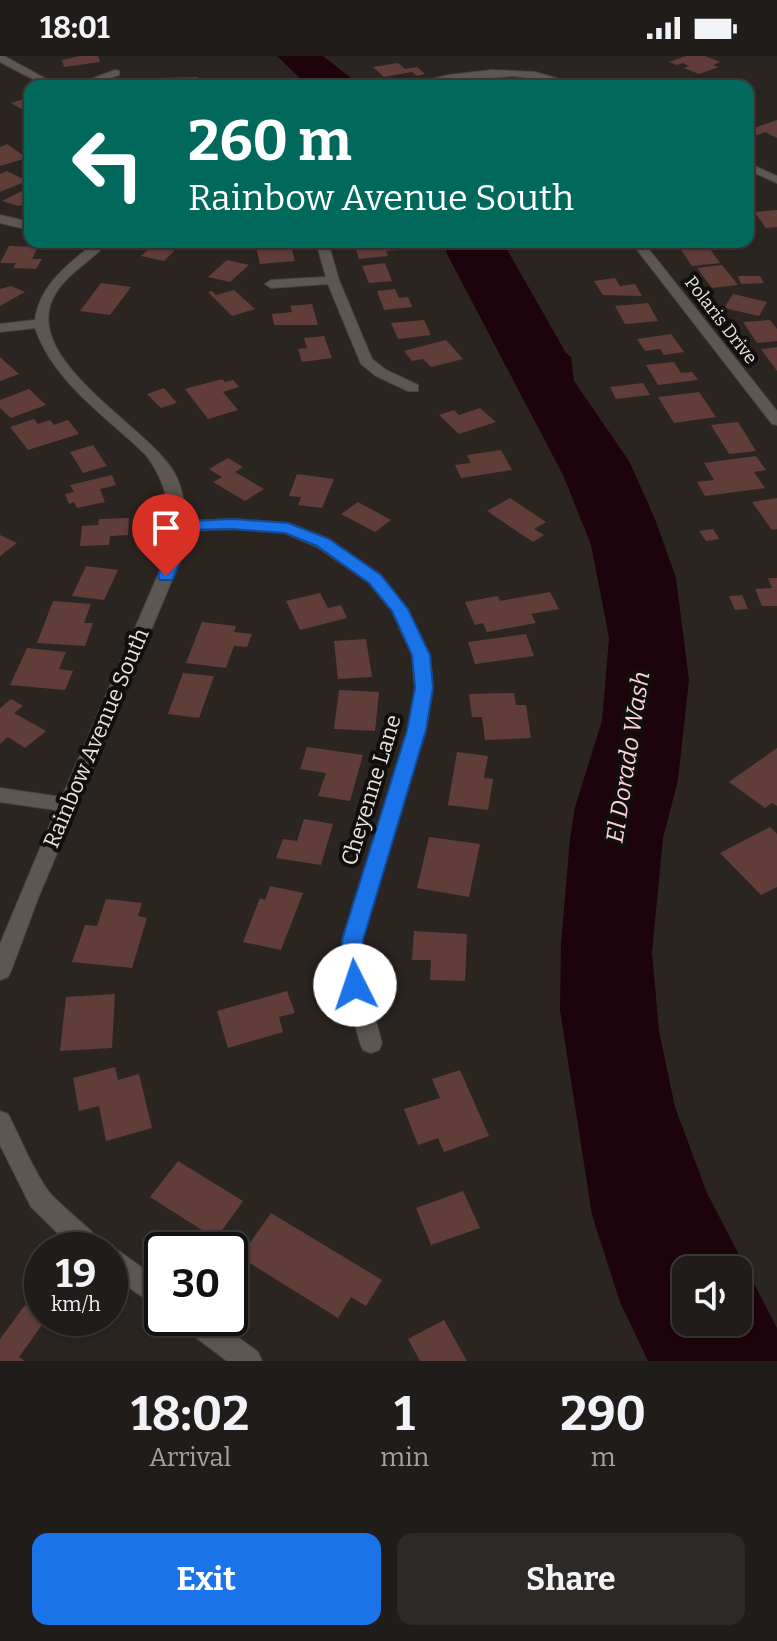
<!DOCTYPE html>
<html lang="en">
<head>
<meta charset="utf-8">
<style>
	:root { --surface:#201c19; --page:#2d2926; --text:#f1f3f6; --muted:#a2a1a2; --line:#3d3a38; --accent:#1a73e8 }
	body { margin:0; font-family:Bitter,serif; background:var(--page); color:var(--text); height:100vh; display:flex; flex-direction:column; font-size:30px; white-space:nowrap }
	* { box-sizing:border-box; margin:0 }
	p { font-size:26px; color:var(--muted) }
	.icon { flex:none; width:44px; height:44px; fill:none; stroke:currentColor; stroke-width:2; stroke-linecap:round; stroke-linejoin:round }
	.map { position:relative; height:1305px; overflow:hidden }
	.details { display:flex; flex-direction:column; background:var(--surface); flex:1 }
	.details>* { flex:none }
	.guide { position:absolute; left:24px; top:24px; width:730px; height:168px; border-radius:16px; box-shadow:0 2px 6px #0004,0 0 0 2px var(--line); background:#00695c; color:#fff; overflow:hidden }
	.buttons { position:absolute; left:672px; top:1200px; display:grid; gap:16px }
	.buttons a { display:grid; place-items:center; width:80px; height:80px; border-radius:16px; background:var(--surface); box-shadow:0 2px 6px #0004,0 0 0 2px var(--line); font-size:40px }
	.speed { position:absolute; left:24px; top:1176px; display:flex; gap:16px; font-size:40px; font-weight:700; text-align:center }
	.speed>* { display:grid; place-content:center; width:104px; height:104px; border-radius:50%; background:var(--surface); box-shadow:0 2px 6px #0004,0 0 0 2px var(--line); line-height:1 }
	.speed small { font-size:20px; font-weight:400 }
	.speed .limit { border:4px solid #111; border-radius:12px; background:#fff; color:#111 }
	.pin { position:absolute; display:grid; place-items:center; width:68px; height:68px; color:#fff; margin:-82px -34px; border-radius:50% 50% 50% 0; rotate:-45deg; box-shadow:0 0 8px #0007 }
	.pin .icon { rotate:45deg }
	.me { position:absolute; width:88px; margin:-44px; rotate:356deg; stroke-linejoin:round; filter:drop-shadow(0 0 6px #0008) }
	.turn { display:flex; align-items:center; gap:28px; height:168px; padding:0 32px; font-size:36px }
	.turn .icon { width:104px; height:104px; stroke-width:2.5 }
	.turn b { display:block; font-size:56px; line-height:68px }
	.eta { display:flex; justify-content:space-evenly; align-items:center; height:136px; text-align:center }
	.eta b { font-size:48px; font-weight:700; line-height:56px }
	.cta { display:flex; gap:16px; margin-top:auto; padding:16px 32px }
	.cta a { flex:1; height:92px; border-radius:16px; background:var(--accent); color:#fff; font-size:32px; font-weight:700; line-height:92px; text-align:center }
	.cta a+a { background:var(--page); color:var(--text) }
	.status { display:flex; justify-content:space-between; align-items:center; height:56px; padding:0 40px; background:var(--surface); direction:ltr }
	.status svg { height:22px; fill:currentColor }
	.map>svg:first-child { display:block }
	.water { fill:#1d030b; fill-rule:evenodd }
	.building { fill:#603d39 }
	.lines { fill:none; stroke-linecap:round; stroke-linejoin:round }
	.minor-casing { stroke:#46413e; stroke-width:2 }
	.minor { fill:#5d5652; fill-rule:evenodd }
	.route { fill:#1a73e8; stroke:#114b97; stroke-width:2 }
	.labels { text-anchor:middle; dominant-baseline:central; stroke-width:8; stroke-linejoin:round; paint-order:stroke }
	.far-street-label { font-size:18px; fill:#e8e4e1; stroke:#110f0d }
	.street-label { font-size:22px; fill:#e8e4e1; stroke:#110f0d }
	.water-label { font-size:24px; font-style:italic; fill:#fbd2db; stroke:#110f0d }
</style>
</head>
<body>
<div class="status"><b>18:01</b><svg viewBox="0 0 49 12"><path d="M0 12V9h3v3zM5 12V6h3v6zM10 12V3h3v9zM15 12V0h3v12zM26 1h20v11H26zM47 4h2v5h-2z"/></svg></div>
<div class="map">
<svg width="777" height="1305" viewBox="0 0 777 1305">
	<rect width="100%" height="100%" fill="#2b2521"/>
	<!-- water -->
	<path class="water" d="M277 0H323L361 30H308Z
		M445 186H501L505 190 566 297 571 301 574 325 629 405 655 463 676 522 689 624 678 724 663 782 652 896 659 975 675 1051 707 1137 777 1272V1305H648L620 1246 592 1159 560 954 561 888 570 783 575 751 602 665 609 582 606 566 591 489 563 419 447 198ZM686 1214H738V1266H686Z"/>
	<!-- building -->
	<path class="building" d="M80 0H98L100 6 64 11 62 4Z
		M686 0H705L720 6 713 9 719 11 699 18 684 12 689 10 683 7 677 9 669 6Z
		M398 7 405 13 417 11 425 18 417 20 412 16 384 21 373 11Z
		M198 21 197 30 159 28 160 22Z
		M30 41V58L11 47Z
		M777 64V82L765 76 757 79 748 74Z
		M7 88 27 102 0 110V91Z
		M7 115 27 125 0 136V118Z
		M30 131V147L19 150 2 145Z
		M777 154V171L766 172 754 156Z
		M146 186H172L169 189 178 191 164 205 141 200 150 192 142 190Z
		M255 186H290L295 205 260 208Z
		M364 186H397L400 194 386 195 388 200 359 203 355 190 365 189Z
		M705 186 720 207 692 210 677 188Z
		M9 190 38 191 32 203H42L36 213 13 212 16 207H0Z
		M227 204 249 209 230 226 208 221Z
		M385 207 392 225 369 227 362 210Z
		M722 209 738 229 712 232 697 212Z
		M738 220H760L764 227 741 228Z
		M615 222 620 230 635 228 642 240 603 239 594 225Z
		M101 227 131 231 110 259 80 255Z
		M11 230 25 236 0 250V233Z
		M395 233 399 242 408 241 412 251 384 254 377 235Z
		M234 234 255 253 232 260 208 236 212 235 216 239Z
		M733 238 767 246 759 260 724 252Z
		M648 247 658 265 625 268 615 250Z
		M312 248 318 269H274L272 258 292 256 290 250Z
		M424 264 431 279 398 283 391 267Z
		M770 264 777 273V285L757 287 743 266Z
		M671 278 684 296 664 299 660 293 645 295 637 283Z
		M324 280 332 302 302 306 298 293 307 292 304 282Z
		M446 284 463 303 431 311 423 303 412 305 404 295Z
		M777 291V315L761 293Z
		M0 301 19 318 0 325Z
		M674 306 681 317 692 316 698 324 658 329 646 309Z
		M222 323 225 326 233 324 239 331 223 336 238 354 208 363 185 333Z
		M643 327 650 339 616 343 610 331Z
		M164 332 177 347 161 352 147 338Z
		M29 333 46 349 11 362 0 352V344Z
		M699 336 716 361 674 367 658 341Z
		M480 352 496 366 459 378 439 359 454 354 459 359Z
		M34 363 38 368 50 364 54 369 68 364 79 378 28 394 10 371Z
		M738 366 756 395 729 398 711 369Z
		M93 389 107 410 83 417 70 396Z
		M501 394 512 414 461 422 455 409 471 407 467 399Z
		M756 400 766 414 754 416 765 432 705 440 697 426 714 424 704 407Z
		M228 402 243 411 235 416 264 433 245 445 213 426 222 421 209 413Z
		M297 418 334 423 322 452 298 449 301 441 289 440Z
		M112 419 116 429 100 433 105 446 77 452 74 446 69 448 65 438 74 436 70 429Z
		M510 442 546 466 534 473 544 479 533 486 487 455Z
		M777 442V473L772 474 752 446Z
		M358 446 391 464 375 476 341 458Z
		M129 462 128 479 110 480 109 489 80 490 82 470 98 469 99 463Z
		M713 473 719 483 706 485 699 475Z
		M0 479 17 487 0 500Z
		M86 510 118 514 104 544 72 540Z
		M768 522H777V550H762L755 533 772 532Z
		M550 536 559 553 531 558 536 567 487 576 483 567 475 569 465 546 498 540 500 545Z
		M320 537 328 552 341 549 347 562 300 574 286 545Z
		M742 539 748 553 735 554 729 540Z
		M53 545 91 548 84 567H93L85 590 37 587Z
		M202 566 236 570 234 576 252 578 247 591 234 590 226 612 186 607Z
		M526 578 534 600 475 608 468 586Z
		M366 583 372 621 338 623 334 585Z
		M27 592 66 596 59 613 73 615 65 634 10 629Z
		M183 617 214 620 199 662 168 658Z
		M339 634 379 636 375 675 334 673Z
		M514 637 516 649H526L531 682 485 684 482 661H472L469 638Z
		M11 643 23 650 14 657 46 675 25 692 8 681 0 688V652Z
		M307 691 363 699 350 745 318 740 326 717 300 713Z
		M777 692V750L772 747 765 752 729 726Z
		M457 696 488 700 484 722 493 723 488 754 448 749Z
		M304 763 333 768 321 809 276 802 283 783 297 785Z
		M770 771 777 778V831L761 839 720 797Z
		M429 781 480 788 469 841 417 832Z
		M270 830 303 837 281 894 243 886 260 842 265 844Z
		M106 843 142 847 138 860 147 862 132 912 72 906 85 869 97 870Z
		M414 875 467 878 465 925 430 924 431 904H412Z
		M287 935 295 957 279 961 283 976 228 992 217 955Z
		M115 938 112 992 60 995 66 941Z
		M115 1011 118 1024 139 1018 152 1072 106 1085 99 1050 79 1055 73 1022Z
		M460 1014 489 1080 444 1096 438 1082 418 1089 404 1053 440 1042 432 1023Z
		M178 1105 243 1145 216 1183 150 1141Z
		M463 1135 480 1172 431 1189 416 1152Z
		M271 1157 382 1224 366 1250 351 1241 338 1262 240 1201Z
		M25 1249 42 1262H47L19 1301 25 1305H0V1283Z
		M444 1264 467 1305H420L408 1283Z"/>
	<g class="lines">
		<defs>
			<path id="minor" d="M0 0H4L59 30H46L0 6Z
				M115 14 119 15V19L88 30H73Z
				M492 14 535 16 583 30 513 20 401 30 449 19Z
				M748 107 777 120V127L748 114Z
				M0 159 30 166V174L0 167Z
				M95 186H108C91 206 65 218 53 242 23 304 143 368 172 413 182 428 185 447 186 465L232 463 288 467 329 483 381 519 407 553 430 599 433 632 426 674 362 884 366 929 382 987 379 994 371 997 363 994 360 987 344 929 342 884 408 674 415 632 412 599 392 555 369 527 317 491 285 477 232 473 187 475 186 491 39 840 11 915 8 921 0 924V888L56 754 0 746V732L62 741 170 491C172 456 167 427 146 399 106 360 54 327 35 272L0 276V268L35 264C40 228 68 209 95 186Z
				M316 186H328L339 224 372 303 386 314 418 329V335H408L376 320 361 308 328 228 271 232 265 228 271 224 326 221Z
				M631 186H643L777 355V369L772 368Z
				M0 1055 8 1058C21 1083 32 1113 49 1136 62 1152 101 1180 107 1193L119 1195 162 1226V1254L110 1219V1194H75L31 1151 0 1089Z
				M178 1262H212L258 1296 262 1305H227L182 1271Z"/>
		</defs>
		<!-- minor casing -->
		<use href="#minor" class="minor-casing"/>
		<!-- minor -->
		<use href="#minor" class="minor"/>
	</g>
	<!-- route -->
	<path class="route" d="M232 463 288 467 329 483 381 519 408 553 430 599 433 632 426 674 363 884 366 929 363 935 355 938 348 935 344 929 342 884 407 674 415 632 412 599 392 555 369 527 317 490 285 477 232 473 188 474 186 491 174 520 172 524H160L158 520 170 491 174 466Z"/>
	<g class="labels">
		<!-- far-street labels -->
		<g class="far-street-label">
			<text transform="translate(721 264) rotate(52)">Polaris Drive</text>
		</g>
		<!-- street labels -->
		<g class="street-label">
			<text transform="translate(96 682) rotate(-67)">Rainbow Avenue South</text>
			<text transform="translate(371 734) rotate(-73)">Cheyenne Lane</text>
		</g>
		<!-- water labels -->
		<g class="water-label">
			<text transform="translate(628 701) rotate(-81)">El Dorado Wash</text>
		</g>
	</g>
</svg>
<div class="buttons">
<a><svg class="icon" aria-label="sound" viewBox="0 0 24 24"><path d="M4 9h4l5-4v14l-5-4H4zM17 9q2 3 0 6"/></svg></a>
</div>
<div class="speed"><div>19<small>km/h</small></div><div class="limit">30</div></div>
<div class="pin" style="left:166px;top:520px;background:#d93025"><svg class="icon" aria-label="arrive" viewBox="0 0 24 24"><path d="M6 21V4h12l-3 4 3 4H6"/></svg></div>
<svg class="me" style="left:355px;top:929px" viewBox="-20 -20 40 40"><circle r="19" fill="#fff"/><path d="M0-13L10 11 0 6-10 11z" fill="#1a73e8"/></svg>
<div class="guide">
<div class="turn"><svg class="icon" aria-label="left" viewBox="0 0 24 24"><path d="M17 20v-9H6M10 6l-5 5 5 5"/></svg><div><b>260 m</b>Rainbow Avenue South</div></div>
</div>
</div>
<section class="details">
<div class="eta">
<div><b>18:02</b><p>Arrival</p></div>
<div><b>1</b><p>min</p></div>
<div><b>290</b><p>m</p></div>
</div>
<div class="cta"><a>Exit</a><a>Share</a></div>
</section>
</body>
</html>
